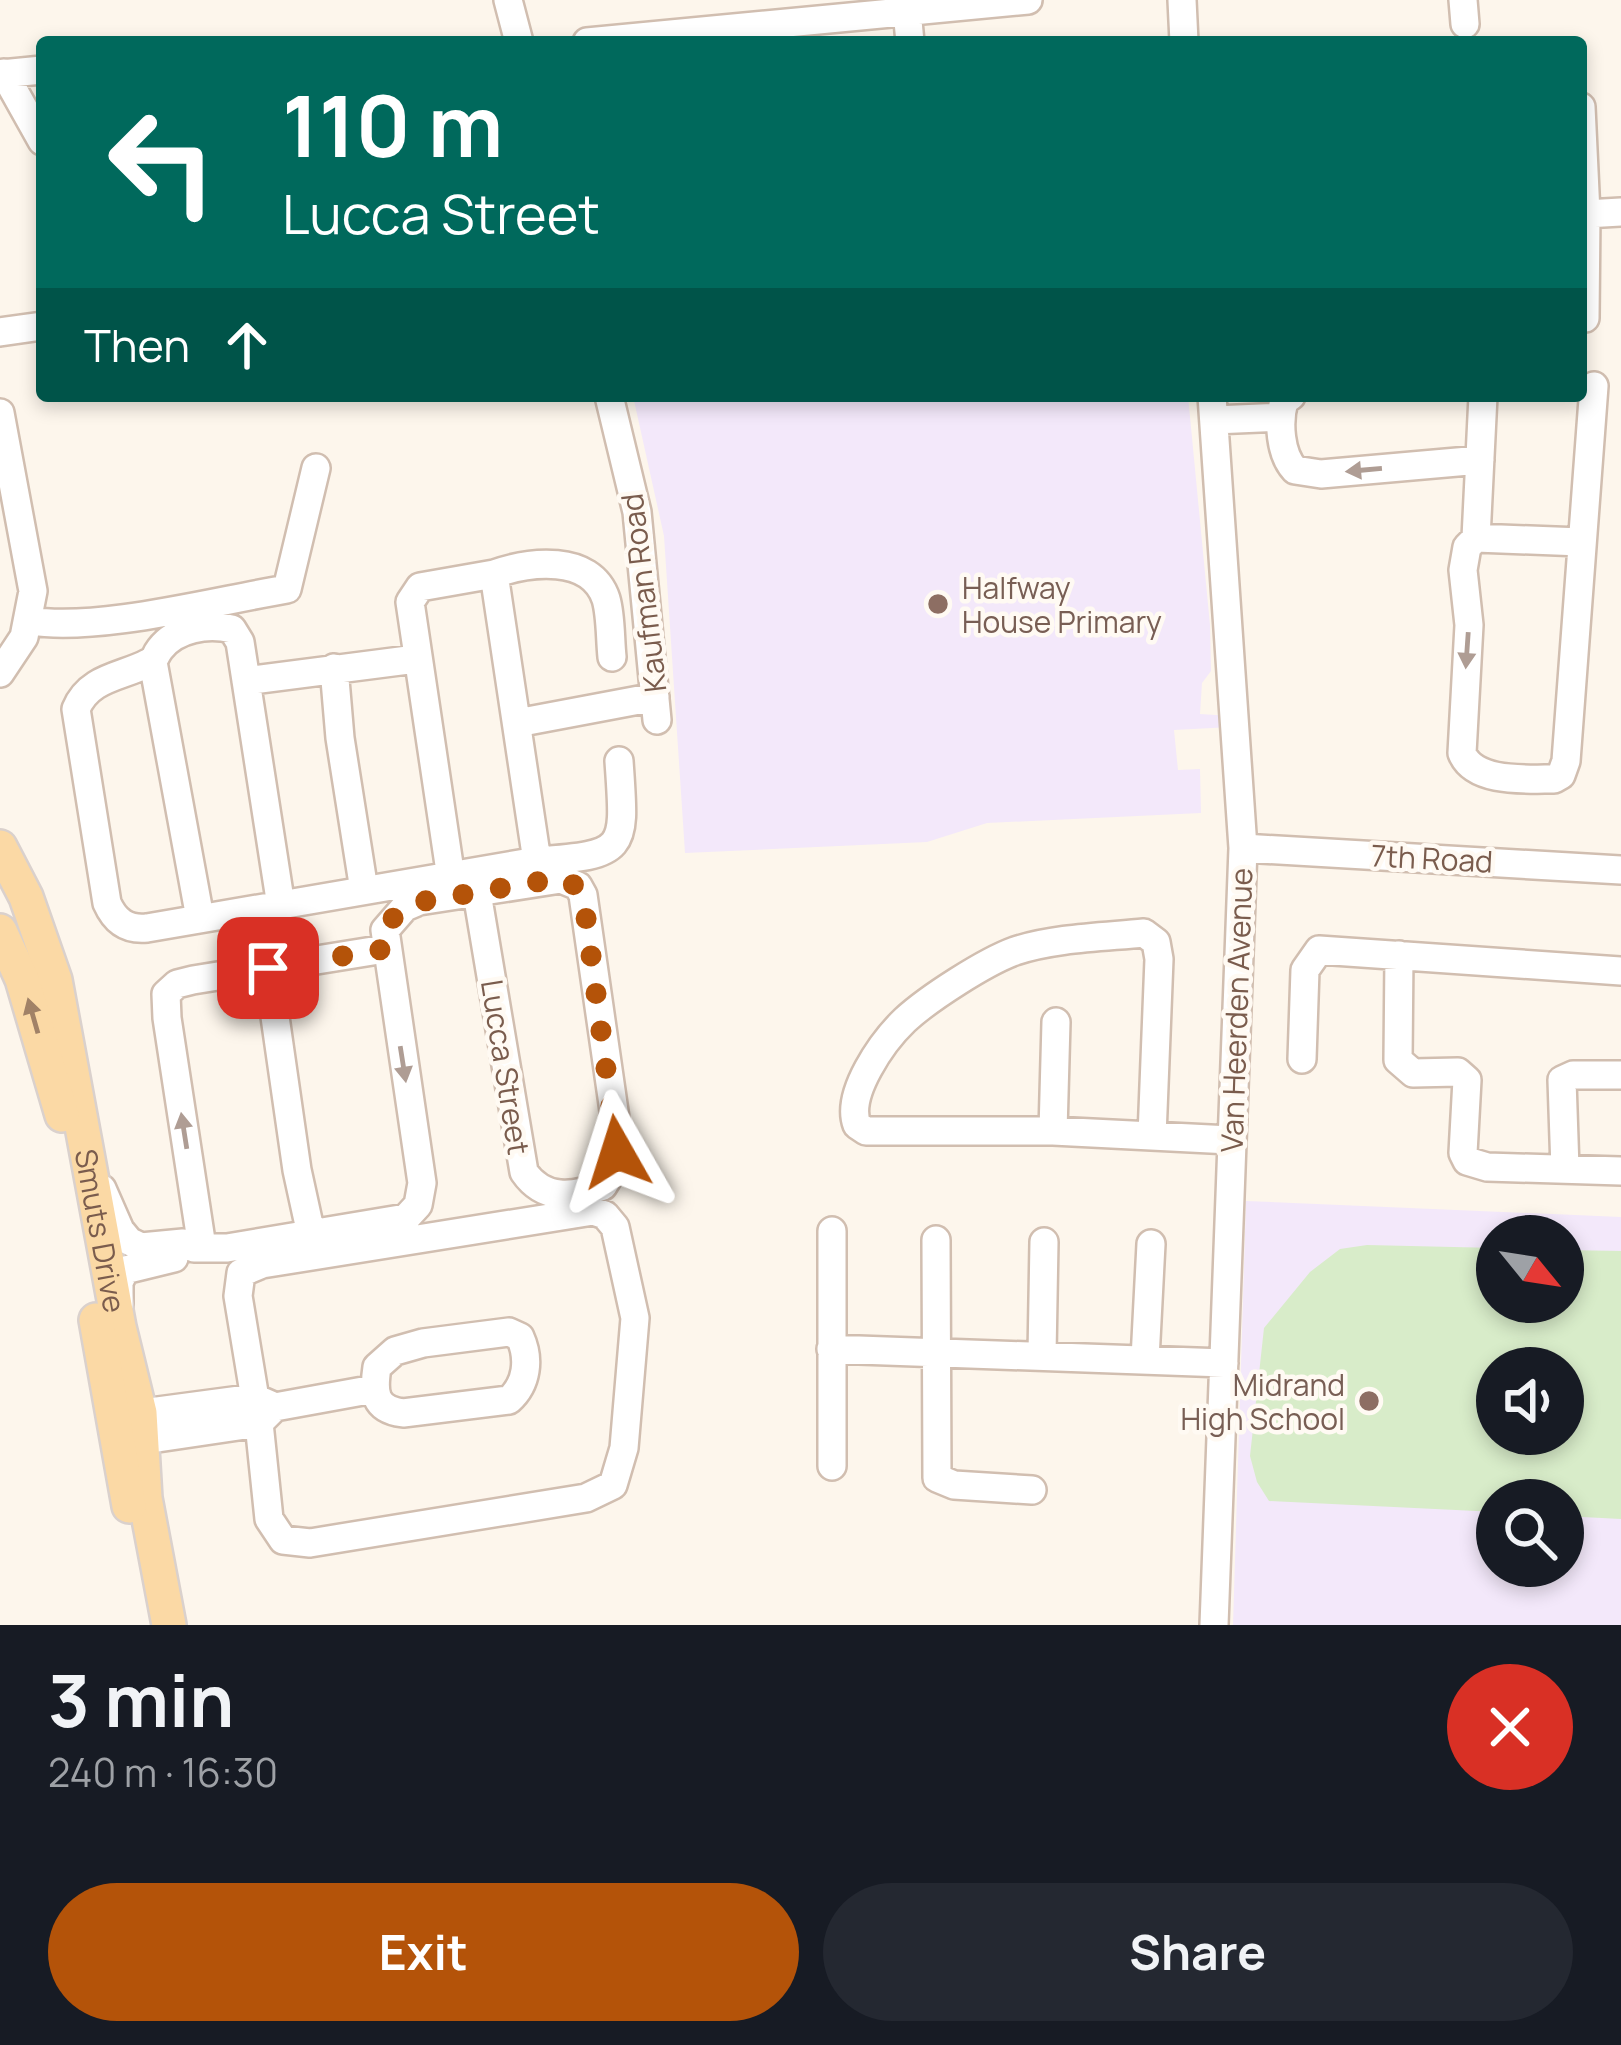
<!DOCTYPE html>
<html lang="en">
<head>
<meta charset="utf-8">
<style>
	:root { --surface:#171b24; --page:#242831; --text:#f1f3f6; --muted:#9ea1a6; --accent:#b45309 }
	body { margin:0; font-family:Manrope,sans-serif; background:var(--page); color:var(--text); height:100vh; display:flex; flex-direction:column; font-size:45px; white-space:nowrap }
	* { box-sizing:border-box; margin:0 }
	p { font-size:39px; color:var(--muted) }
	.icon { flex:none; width:66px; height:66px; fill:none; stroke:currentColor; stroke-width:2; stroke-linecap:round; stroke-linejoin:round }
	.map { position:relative; height:1625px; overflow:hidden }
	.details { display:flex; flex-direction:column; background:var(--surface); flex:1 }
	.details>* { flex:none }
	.top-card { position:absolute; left:36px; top:36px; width:1551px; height:366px; border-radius:12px; box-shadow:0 6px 18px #0003; background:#00695c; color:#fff; overflow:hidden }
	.needle { width:78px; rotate:120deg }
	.tools { position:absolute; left:1476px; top:1215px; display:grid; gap:24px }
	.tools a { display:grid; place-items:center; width:108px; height:108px; border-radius:50%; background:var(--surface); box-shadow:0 6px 18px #0003; font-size:60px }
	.pin { position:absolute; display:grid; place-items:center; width:102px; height:102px; color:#fff; margin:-51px; border-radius:24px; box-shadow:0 6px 18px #0006 }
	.me { position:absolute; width:132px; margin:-66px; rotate:354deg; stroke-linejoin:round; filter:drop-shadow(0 0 9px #0008) }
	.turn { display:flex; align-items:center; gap:42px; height:252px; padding:0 48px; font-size:54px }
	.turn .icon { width:156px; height:156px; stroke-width:2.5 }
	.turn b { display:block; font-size:84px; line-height:102px }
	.then { display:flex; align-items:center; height:114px; padding:0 48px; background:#0003; gap:24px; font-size:45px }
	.round { display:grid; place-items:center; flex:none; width:126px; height:126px; border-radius:63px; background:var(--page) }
	.head { display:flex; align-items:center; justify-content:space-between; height:204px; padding:0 48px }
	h1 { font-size:72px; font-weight:700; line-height:90px }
	.primary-button { display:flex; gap:24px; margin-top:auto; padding:24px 48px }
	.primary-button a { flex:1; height:138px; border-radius:72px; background:var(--accent); color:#fff; font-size:48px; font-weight:700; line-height:138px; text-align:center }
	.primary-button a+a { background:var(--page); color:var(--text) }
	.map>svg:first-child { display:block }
	.education { fill:#f3e8fa; fill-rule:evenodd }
	.green { fill:#d8ecc9; fill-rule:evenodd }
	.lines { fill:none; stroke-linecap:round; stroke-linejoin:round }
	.minor-casing { stroke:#d1beb0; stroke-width:32 }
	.major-casing { stroke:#dad1cd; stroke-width:38 }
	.minor { stroke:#fff; stroke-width:27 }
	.major { stroke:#fbd9a5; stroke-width:33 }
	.oneway { fill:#af9d94 }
	.oneway2 { fill:#a18267 }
	.route { stroke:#b45309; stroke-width:21; stroke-dasharray:0 37.8 }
	.education-dot { fill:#8d6e63; stroke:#fffaf3; stroke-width:4.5 }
	.labels { text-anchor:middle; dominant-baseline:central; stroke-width:9; stroke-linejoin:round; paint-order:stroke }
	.education-label { font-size:30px; fill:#785e54; stroke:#fffaf3; text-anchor:start }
	.street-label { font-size:30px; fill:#7a5c4d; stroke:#fffaf3 }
</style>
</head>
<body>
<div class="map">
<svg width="1621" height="1625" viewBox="0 0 1621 1625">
	<rect width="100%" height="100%" fill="#fdf6ec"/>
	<!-- education -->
	<path class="education" d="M633 396H1188L1210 625 1211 671 1202 683 1200 714 1231 716 1232 727 1174 730 1178 770 1200 769 1201 813 987 823 927 842 685 853 664 536Z
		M1246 1201 1621 1217V1625H1233ZM1497 1236H1563V1302H1497ZM1497 1368H1563V1434H1497ZM1497 1500H1563V1566H1497Z"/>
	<!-- green -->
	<path class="green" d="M1367 1245 1497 1248V1302H1563V1250L1621 1251V1519L1563 1516V1500H1497V1512L1269 1501 1257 1482 1250 1456 1264 1328 1310 1272 1340 1249ZM1497 1368H1563V1434H1497Z"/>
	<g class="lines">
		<defs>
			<path id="minor" d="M508 0 519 42
				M1182 0 1184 42
				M1463 0 1465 24
				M907 11 910 42
				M587 42 1028 0
				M4 73 42 141
				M0 74 42 70
				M1581 107 1586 214 1585 318
				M1586 214 1621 212
				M0 332 42 326
				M609 396 637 512 657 720
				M1212 396 1243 848 1214 1625
				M1291 396 1284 401C1278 422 1280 454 1295 470L1321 474 1480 460
				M1483 396 1476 538 1467 547 1463 570 1469 625 1462 753C1474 783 1525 779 1554 779L1561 775 1566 761 1594 386
				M0 413 33 591 24 637 0 673
				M1214 420 1281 417
				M1476 538 1581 542
				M30 621C99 632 215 601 287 589L316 468
				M612 657C610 638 611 616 606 599 591 553 528 562 494 574L537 861C629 855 625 849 619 761
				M153 662 200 918
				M334 668 340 738 364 890
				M246 681 416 659
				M517 723 655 697
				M1243 848 1621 870
				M451 878 410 602 420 587 494 574
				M281 906 240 642 232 629C208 623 176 628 160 649 153 658 158 658 148 663 122 677 89 677 76 709L107 903C115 921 127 930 147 928L537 861
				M1399 955 1398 1060 1413 1073 1458 1072 1467 1080 1463 1153 1467 1161 1487 1167 1621 1171
				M268 968 297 1170 311 1234
				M1302 1059 1305 970 1319 950 1621 971
				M1053 1131 1056 1022
				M1152 1136 1159 959 1156 942 1144 933C1103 937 1054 938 1015 951 985 962 929 998 905 1020 883 1041 845 1094 857 1125L866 1131H1053L1230 1140
				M1565 1169 1562 1080 1573 1075H1621
				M102 1189 120 1230 129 1241 141 1247 183 1243 194 1248H227L406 1218 418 1205 422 1183 385 930 405 907 419 901 561 879 578 886 583 895 618 1139 616 1165 603 1186C573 1197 544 1201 524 1172L477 893
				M593 1211 605 1215 615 1227 635 1318 624 1448 613 1485 586 1498 310 1543 283 1540 269 1519 259 1423 238 1296 241 1273 262 1264Z
				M936 1240 937 1478 954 1485 1032 1490
				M202 1247 167 1018 166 994 177 984 193 980 385 949
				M119 1305V1282L125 1270 174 1258
				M509 1332 520 1337C530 1359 527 1384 509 1400L403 1413C374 1409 373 1393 377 1367L395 1351 423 1343Z
				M831 1349 1224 1363
				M1042 1355 1044 1242
				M1145 1359 1151 1244
				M120 1416 255 1398 271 1405
				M124 1443 259 1423 275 1407 374 1389
				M832 1466V1231"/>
			<g id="major">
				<path id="s1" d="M0 847 26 897 55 980 119 1327 140 1413 145 1498 169 1625"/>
				<path d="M0 931 22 979 62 1115"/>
				<path d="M96 1320 129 1506"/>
			</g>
		</defs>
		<!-- minor casing -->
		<use href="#minor" class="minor-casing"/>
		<!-- major casing -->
		<use href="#major" class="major-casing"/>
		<!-- minor -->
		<use href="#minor" class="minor"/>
		<!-- major -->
		<use href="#major" class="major"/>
	</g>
	<!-- one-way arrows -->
	<defs><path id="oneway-solid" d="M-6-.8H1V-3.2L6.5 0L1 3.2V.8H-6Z" transform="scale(3)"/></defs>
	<g class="oneway">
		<use href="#oneway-solid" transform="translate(1364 470) rotate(175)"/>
		<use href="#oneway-solid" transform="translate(1467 650) rotate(94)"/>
		<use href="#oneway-solid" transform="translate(403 1064) rotate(81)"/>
		<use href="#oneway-solid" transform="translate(184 1131) rotate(-99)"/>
	</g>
	<use class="oneway2" href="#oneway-solid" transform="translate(33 1016) rotate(-106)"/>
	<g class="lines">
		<!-- route -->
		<path class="route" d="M268 968 385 949C383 924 396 909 419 902L554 879 570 881 583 895 617 1152"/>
	</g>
	<!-- markers -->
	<g class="education-dot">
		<circle cx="938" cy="604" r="12"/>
		<circle cx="1369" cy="1401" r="12"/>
	</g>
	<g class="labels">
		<!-- education labels -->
		<g class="education-label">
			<text x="962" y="587">Halfway<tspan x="962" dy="34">House Primary</tspan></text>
			<text x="1345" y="1384" text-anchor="end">Midrand<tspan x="1345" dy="34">High School</tspan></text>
		</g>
		<!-- street labels -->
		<g class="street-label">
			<text transform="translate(643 593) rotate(-97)">Kaufman Road</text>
			<text transform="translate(1432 858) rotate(3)">7th Road</text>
			<text transform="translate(1236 1010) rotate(-88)">Van Heerden Avenue</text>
			<text transform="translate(506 1067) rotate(81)">Lucca Street</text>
			<text stroke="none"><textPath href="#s1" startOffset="399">Smuts Drive</textPath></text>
		</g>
	</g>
</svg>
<div class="tools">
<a><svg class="needle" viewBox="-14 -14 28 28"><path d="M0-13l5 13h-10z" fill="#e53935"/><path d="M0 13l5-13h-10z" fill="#9ea1a6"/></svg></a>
<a><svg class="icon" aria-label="sound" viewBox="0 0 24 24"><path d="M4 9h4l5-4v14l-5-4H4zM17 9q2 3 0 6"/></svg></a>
<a><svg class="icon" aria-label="search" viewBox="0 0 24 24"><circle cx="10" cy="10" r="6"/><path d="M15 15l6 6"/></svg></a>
</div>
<div class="pin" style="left:268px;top:968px;background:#d93025"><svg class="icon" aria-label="arrive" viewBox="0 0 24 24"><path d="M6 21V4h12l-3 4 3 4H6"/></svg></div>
<svg class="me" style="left:617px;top:1152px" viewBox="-20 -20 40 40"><path d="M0-17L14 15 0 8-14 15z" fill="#b45309" stroke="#fff" stroke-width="4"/></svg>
<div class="top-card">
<div class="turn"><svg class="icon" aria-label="left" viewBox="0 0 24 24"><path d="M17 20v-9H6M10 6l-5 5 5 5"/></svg><div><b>110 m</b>Lucca Street</div></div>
<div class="then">Then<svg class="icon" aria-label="ahead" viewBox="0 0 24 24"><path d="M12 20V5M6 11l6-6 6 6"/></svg></div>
</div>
</div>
<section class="details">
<div class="head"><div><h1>3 min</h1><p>240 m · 16:30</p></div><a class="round" style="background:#d93025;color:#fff"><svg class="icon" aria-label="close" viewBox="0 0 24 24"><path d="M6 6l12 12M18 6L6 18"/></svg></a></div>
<div class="primary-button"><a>Exit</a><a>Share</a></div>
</section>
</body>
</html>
